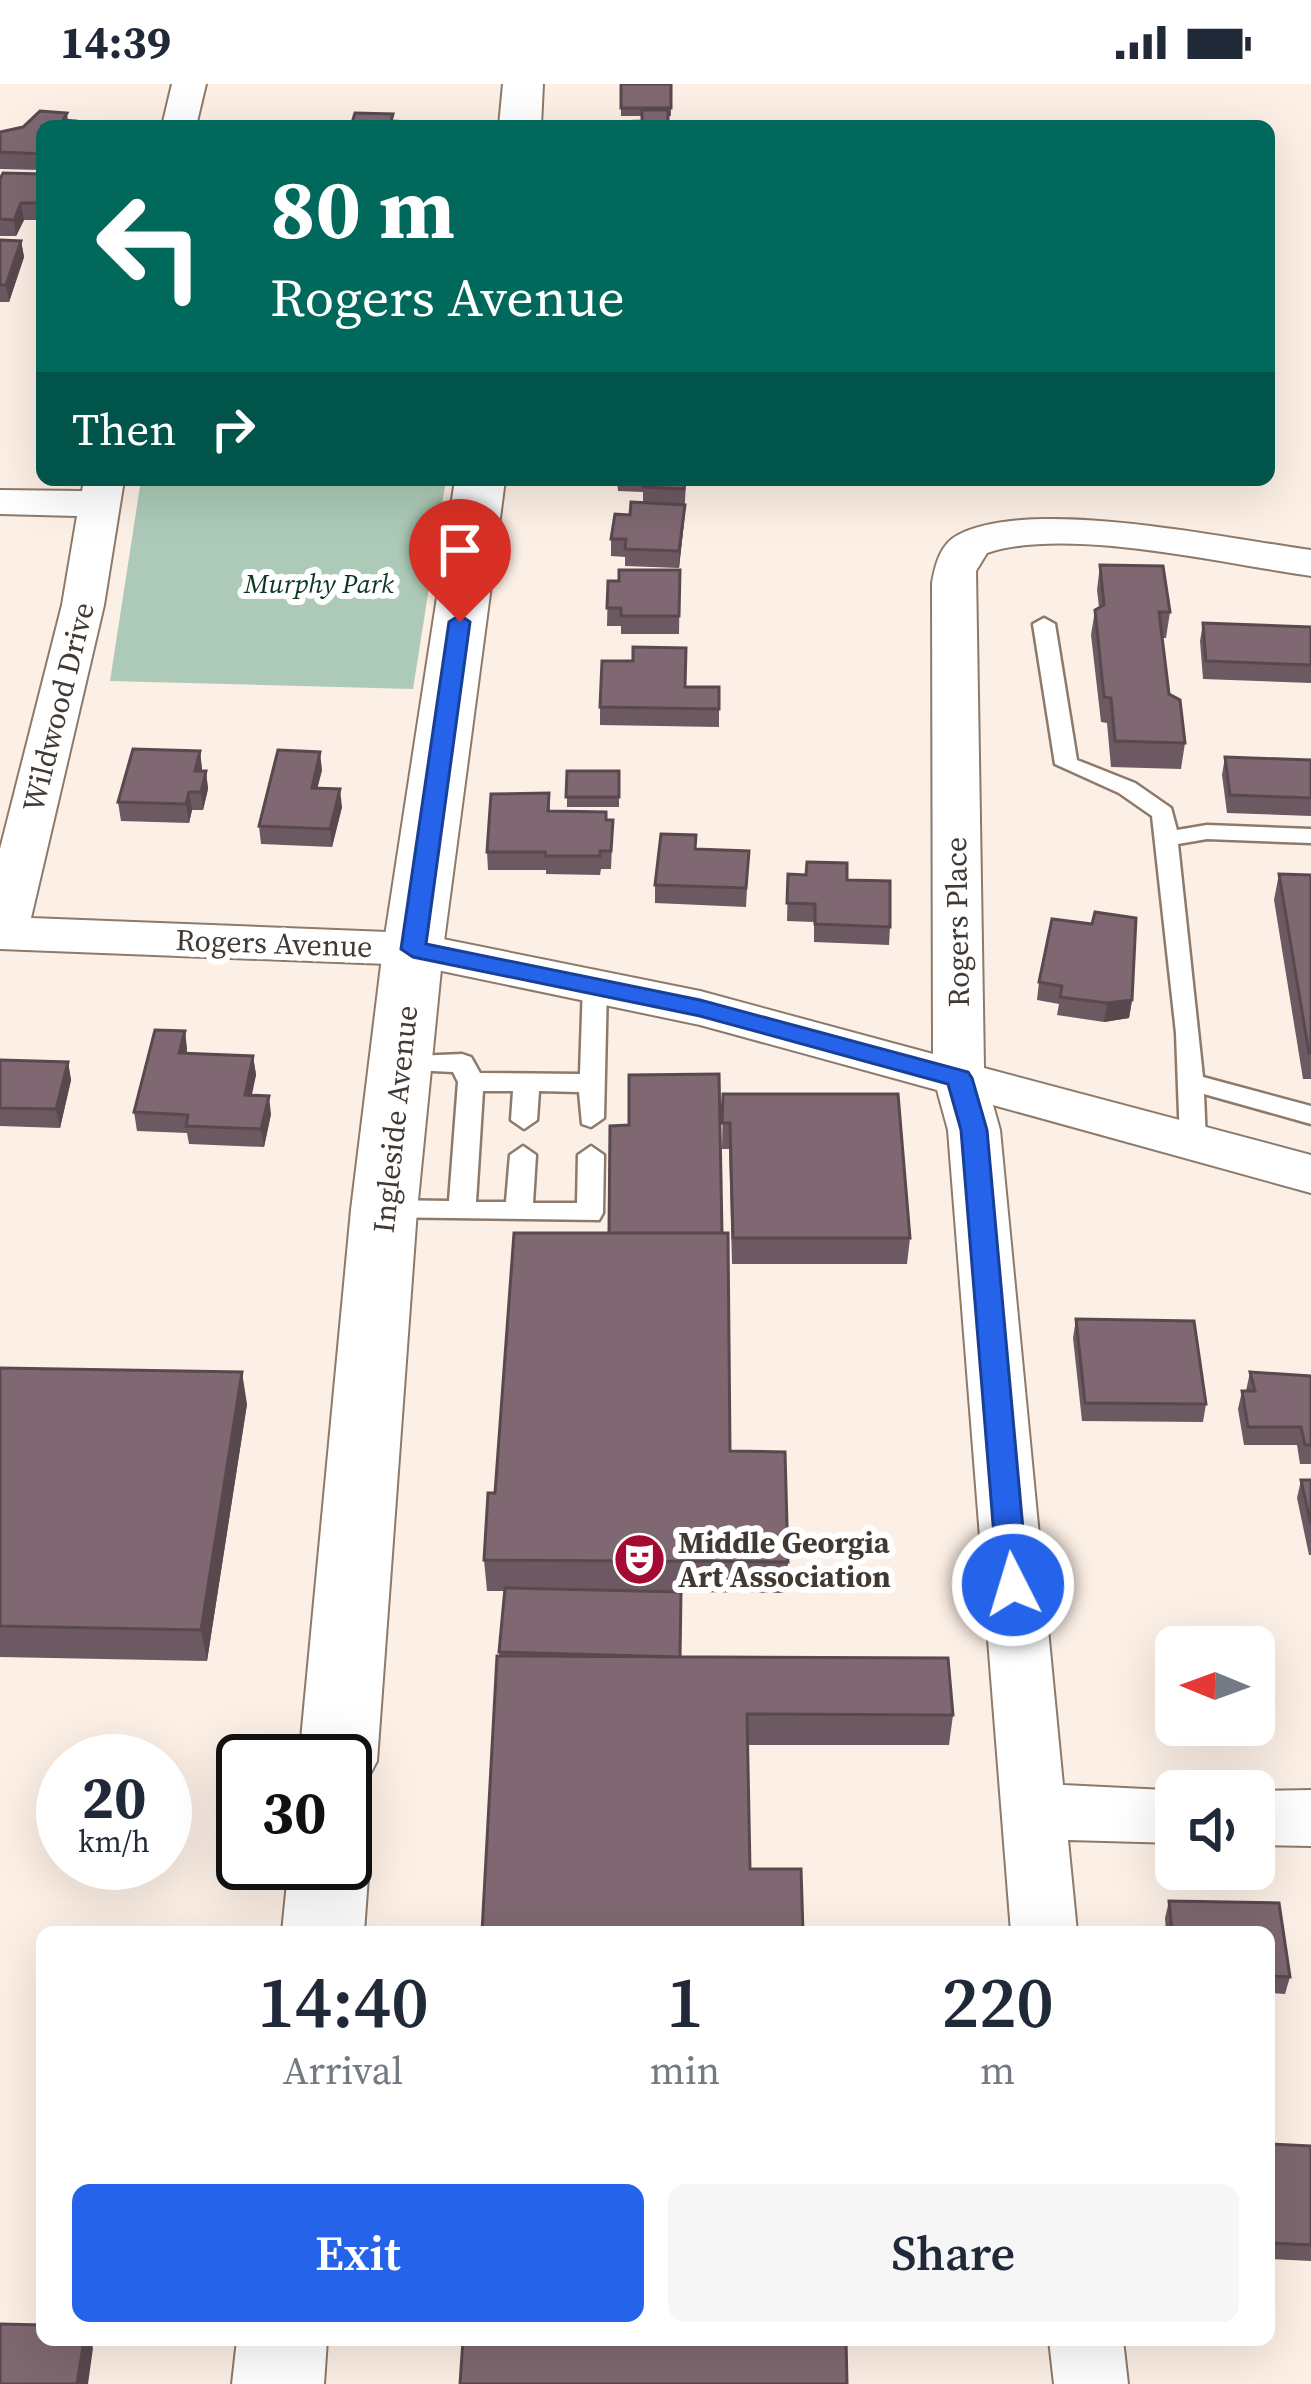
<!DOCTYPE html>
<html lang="en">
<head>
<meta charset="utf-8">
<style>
	:root { --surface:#fff; --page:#f6f6f7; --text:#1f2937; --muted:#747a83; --accent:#2563eb }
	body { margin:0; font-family:"Source Serif 4",serif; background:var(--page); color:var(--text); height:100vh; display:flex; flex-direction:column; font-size:45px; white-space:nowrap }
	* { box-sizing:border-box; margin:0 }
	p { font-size:39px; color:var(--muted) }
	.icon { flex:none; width:66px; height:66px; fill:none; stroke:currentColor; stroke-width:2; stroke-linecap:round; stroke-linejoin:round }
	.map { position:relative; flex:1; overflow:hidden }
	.panel { position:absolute; left:36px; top:1842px; width:1239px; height:420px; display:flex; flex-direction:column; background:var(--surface); border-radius:18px; box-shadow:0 12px 48px #0002 }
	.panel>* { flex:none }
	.hud { position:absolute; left:36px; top:36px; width:1239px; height:366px; border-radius:18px; box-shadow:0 12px 48px #0002; background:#00695c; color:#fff; overflow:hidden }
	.needle { width:78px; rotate:271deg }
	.buttons { position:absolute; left:1155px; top:1542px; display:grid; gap:24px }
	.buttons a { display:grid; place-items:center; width:120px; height:120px; border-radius:18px; background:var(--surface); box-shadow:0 12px 48px #0002; font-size:60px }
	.speed { position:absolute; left:36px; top:1650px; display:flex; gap:24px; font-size:60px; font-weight:700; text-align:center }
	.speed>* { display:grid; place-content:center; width:156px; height:156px; border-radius:50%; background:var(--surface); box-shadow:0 12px 48px #0002; line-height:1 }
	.speed small { font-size:30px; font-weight:400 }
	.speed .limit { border:6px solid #111; border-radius:18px; background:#fff; color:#111 }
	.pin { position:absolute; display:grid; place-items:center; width:102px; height:102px; color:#fff; margin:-123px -51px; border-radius:50% 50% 50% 0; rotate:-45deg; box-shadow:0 0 12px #0007 }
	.pin .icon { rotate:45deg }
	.me { position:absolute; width:132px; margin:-66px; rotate:355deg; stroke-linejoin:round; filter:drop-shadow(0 0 9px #0008) }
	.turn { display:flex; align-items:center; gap:42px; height:252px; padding:0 36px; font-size:54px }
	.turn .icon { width:156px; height:156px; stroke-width:2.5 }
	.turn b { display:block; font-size:84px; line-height:102px }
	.then { display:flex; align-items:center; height:114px; padding:0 36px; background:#0003; gap:24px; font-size:45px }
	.eta { display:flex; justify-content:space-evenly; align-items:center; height:204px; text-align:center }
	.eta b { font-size:72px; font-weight:600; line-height:84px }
	.action { display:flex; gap:24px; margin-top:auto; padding:24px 36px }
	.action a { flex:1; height:138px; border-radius:18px; background:var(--accent); color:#fff; font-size:48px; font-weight:600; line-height:138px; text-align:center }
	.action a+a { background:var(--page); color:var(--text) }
	.status { display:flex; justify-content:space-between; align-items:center; height:84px; padding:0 60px; background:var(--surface); direction:ltr }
	.status svg { height:33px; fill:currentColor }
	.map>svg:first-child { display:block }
	.green { fill:#accab7 }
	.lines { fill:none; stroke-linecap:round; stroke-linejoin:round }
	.lane-casing { stroke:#8d7a6b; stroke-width:5 }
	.street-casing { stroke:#8d7a6b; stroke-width:4 }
	.secondary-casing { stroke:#8d7a6b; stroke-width:4 }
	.lane { fill:#fff; fill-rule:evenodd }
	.street { fill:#fff; fill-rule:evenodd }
	.secondary { fill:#fff; fill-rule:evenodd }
	.wall { fill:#6d5961 }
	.shaded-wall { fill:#59494f }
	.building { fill:#7f6871; stroke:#59494f; stroke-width:3 }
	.route { fill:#2563eb; stroke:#184099; stroke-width:3 }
	.labels { text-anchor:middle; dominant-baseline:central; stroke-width:12; stroke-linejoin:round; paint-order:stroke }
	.far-park-label { font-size:27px; font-style:italic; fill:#0b3722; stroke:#fff }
	.street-label { font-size:30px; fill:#413932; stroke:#fff }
	.poi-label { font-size:30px; font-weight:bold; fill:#413932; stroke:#fff; text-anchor:start }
</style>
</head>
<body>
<div class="status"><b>14:39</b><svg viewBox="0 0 49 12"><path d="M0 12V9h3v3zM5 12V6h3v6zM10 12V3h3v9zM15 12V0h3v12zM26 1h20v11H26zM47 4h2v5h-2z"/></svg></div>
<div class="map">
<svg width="1311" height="2300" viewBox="0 0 1311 2300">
	<rect width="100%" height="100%" fill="#fcefe5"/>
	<!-- green -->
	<path class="green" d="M141 396H446L413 605 110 597Z"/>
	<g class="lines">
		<defs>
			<path id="lane" d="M1044 534 1055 540 1077 676 1135 699 1171 724 1177 746 1207 741 1311 745V759L1207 755 1178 760 1203 993 1311 1022V1040L1204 1010 1206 1058 1193 1067 1180 1058 1176 949 1152 732 1119 709 1055 680 1033 540Z
				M595 892 607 900 604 1034 591 1043 582 1040 579 1008 539 1007 537 1036 524 1045 511 1036 513 1007H483L476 1118H506L510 1071 523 1062 536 1071 533 1119H577L578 1071 591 1062 604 1071 603 1129 599 1136 375 1133 371 1126 375 1119 384 1116 449 1117 458 998 453 988 392 985 388 979 392 973 462 970 471 973 480 989 580 990 583 900Z"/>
			<path id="street" d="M172 0H206L196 42H162Z
				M84 396H124L104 521 31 834 413 849 700 907 933 970 932 499C935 482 940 460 958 451 1032 412 1227 455 1311 466V492C1225 480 1067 442 987 469L976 487 984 984 1311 1071V1109L993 1021 1000 1046 1063 1701 1186 1707H1176V1759L1068 1756 1077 1848H1011L948 1046 937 1006 700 941 413 881 0 865V765L62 521 77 432 0 430V406L82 407Z
				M1311 1706V1762L1254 1761V1707H1249Z
				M1049 2256H1123L1128 2300H1054Z"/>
			<path id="secondary" d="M503 0H543L541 42H499Z
				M455 396H505L443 865 417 1126 377 1677 365 1700 345 1707V1677H299L351 1126 383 865Z
				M345 1750 357 1754 369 1779 364 1848H282L289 1779H345Z
				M237 2256H327L324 2300H232Z"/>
		</defs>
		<!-- lane casing -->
		<use href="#lane" class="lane-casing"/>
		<!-- street casing -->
		<use href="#street" class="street-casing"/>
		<!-- secondary casing -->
		<use href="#secondary" class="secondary-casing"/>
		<!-- lane -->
		<use href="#lane" class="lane"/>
		<!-- street -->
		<use href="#street" class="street"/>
		<!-- secondary -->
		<use href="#secondary" class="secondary"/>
	</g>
	<!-- wall -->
	<path class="wall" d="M621 0H671V32L642 37V32H621Z
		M67 29 68 36 42 42V86L0 85V48L23 43Z
		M42 90V136H24L16 152H0V95Z
		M0 156 21 157 24 173 9 218H0Z
		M617 396H686L684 438 679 484 625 482V473L611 472V455L630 431 643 419V408L618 407Z
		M1100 481 1170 528 1166 554H1162L1169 610 1185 659 1181 685 1111 683 1107 639 1101 638 1091 551 1095 526 1099 523 1097 506Z
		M680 486 679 550H621V542H607L608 497H619Z
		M1203 539 1311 543V599L1203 595 1200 557Z
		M685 603H719V643L600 641V623Z
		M200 667 202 687H206L208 705 203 726H192L189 739 121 737 118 718Z
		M1225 673 1311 676V732L1227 729 1222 691Z
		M322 686 317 704 342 723 332 763 261 760 259 742Z
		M567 687H619V723H567Z
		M549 709 550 727 613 736 611 785H601L600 791 546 790V786H488L487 768Z
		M696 765 749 767 746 823 655 819V801Z
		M788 790 847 796 890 843 889 861 814 858V838L787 837Z
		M1279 790 1311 791V995H1303L1274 816Z
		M1039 898 1132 916 1129 934 1104 938 1057 931 1059 920 1037 916Z
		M185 947 187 969 253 972 256 991 251 1011 271 1030 264 1063 189 1060 187 1049 137 1047 134 1028Z
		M0 976 68 978 71 996 60 1044 0 1042Z
		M723 1010 910 1154 907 1180H732L729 1065H722Z
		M722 1149 730 1367 788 1478 786 1509 675 1508 680 1573 953 1631 949 1661H748L750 1785 803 1848 499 1572 504 1507H487L484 1476 495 1409Z
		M1076 1235 1206 1320 1203 1338 1082 1337 1073 1254Z
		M0 1284 247 1320 207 1577 0 1573Z
		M1250 1288 1311 1292V1380H1300L1297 1361H1244L1238 1325 1242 1307H1246Z
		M1301 1396H1311V1471H1309L1297 1414Z
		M1169 1817 1279 1819 1290 1893 1285 1910 1269 1909V1848H1166L1165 1834Z
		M1269 2060 1311 2062V2177L1269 2175Z"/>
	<!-- shaded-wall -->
	<path class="shaded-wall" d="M21 119 24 136 16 152 14 136Z
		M21 157 24 173 9 218 6 201Z
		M685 421 684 438 679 484V467Z
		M200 667 202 685 197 705 195 687Z
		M320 668 322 686 313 722 312 704Z
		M206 687 208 705 203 726 201 708Z
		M340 705 342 723 332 763 330 745Z
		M189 708 192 726 189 739 186 720Z
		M1132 916 1129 934 1104 938 1107 919Z
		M185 947 187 965 182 987 179 969Z
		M253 972 256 991 248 1030 245 1011Z
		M68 978 71 996 60 1044 56 1025Z
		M269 1012 271 1030 264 1063 261 1045Z
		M242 1288 247 1320 207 1577 201 1546Z
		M84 2256H90L93 2264 88 2300H77Z"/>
	<!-- building -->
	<path class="building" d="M621 0H671V24H621Z
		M642 26H668V42H619V38L642 37Z
		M40 27 67 29 63 36 76 37 74 42H42V70L0 68V48L23 43Z
		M355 29 393 30 391 37 409 38 408 42H351Z
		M3 89 42 90V114L39 119H21L14 136 0 135V95Z
		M0 156 21 157 6 201H0Z
		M644 396H685L684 405 643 403Z
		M631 418 685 421 679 467 625 465 626 455H611L615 430 630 431Z
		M1100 481 1163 482 1170 528H1159L1169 610 1180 616 1185 659 1115 657 1111 614 1104 613 1095 526 1104 521Z
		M619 486H680L679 532H621V524H607L608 497H619Z
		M1203 539 1311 543V581L1206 577Z
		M633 563 686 564 685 603H719V625L600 623 602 577H633Z
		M133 665 200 667 195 687H206L201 708H189L186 720 118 718Z
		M278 666 320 668 312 704 340 705 330 745 259 742Z
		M1225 673 1311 676V714L1230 711Z
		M567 687H619V713H566Z
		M549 709 548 727 606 728V736H613L611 767H600V772H546L545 768H487L491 710Z
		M661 750 696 751 695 765 749 767 746 804 655 801Z
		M807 778 847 779V796L890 797V843L815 840V820L787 819 788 790 806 791Z
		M1279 790 1311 791V969H1309Z
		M1095 828 1136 834 1132 916 1107 919 1060 913 1062 902 1039 898 1052 835 1092 840Z
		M155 946 185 947 179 969 253 972 245 1011 269 1012 261 1045 186 1042 188 1031 134 1028Z
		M0 976 68 978 56 1025 0 1024Z
		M719 990 722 1149H609L610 1042 629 1041V991Z
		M723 1010H898L910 1154H733L730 1039H722Z
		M514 1149H728L730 1367 785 1368 788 1478 484 1476 488 1409H495Z
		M1076 1235 1194 1237 1206 1320 1085 1319Z
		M0 1284 242 1288 201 1546 0 1542Z
		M1250 1288 1311 1292V1361H1305L1301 1343H1248L1242 1307H1255Z
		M1301 1396H1311V1441Z
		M505 1504 681 1508 680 1573 499 1568Z
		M497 1572 948 1574 953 1631 747 1630 750 1785H801L803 1848H482Z
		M1169 1817 1279 1819 1290 1893 1269 1892V1848H1172Z
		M1269 2060 1311 2062V2161L1269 2159Z
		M0 2240 42 2241V2256H84L77 2300H0Z
		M463 2256H846L847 2300H460Z"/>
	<!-- route -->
	<path class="route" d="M460 531 470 538 426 860 700 916 968 988 972 994 987 1046 1028 1501 1024 1510H1002L998 1501 961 1046 948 1000 700 932 413 873 401 865 449 538Z"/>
	<!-- icons -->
	<defs>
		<symbol id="theatre-disc" viewBox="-11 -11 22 22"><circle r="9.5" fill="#a50a32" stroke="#fff"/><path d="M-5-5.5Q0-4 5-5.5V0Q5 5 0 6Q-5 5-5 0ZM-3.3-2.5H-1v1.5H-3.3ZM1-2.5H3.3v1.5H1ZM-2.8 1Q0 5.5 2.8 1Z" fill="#fff"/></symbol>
	</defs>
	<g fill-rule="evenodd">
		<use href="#theatre-disc" x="610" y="1446" width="59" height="59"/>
	</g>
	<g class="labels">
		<!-- far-park labels -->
		<g class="far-park-label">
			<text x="319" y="499">Murphy Park</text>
		</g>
		<!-- street labels -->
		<g class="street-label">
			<text transform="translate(58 623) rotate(-76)">Wildwood Drive</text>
			<text transform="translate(957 838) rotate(-91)">Rogers Place</text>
			<text transform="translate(274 859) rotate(2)">Rogers Avenue</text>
			<text transform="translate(395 1035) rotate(-84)">Ingleside Avenue</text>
		</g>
		<!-- poi labels -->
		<g class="poi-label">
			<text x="678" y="1458">Middle Georgia<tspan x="678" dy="34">Art Association</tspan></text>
		</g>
	</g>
</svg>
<div class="buttons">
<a><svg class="needle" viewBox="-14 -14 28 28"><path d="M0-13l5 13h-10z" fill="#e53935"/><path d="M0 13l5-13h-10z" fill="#747a83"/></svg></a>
<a><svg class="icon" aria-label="sound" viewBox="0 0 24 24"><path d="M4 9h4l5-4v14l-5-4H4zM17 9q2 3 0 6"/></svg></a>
</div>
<div class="speed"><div>20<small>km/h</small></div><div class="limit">30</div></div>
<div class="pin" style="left:460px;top:538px;background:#d93025"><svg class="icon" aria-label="arrive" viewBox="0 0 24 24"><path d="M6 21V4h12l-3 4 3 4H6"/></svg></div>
<svg class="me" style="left:1013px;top:1501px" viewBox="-20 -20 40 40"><circle r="17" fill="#2563eb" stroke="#fff" stroke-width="3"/><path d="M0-11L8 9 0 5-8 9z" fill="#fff"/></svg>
<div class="hud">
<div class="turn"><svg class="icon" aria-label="left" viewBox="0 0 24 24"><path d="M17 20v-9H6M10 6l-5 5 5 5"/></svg><div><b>80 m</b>Rogers Avenue</div></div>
<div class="then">Then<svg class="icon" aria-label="right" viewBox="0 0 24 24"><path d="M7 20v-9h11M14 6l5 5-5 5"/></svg></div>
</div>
<section class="panel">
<div class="eta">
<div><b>14:40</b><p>Arrival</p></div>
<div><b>1</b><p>min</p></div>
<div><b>220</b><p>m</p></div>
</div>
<div class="action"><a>Exit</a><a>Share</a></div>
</section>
</div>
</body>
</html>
